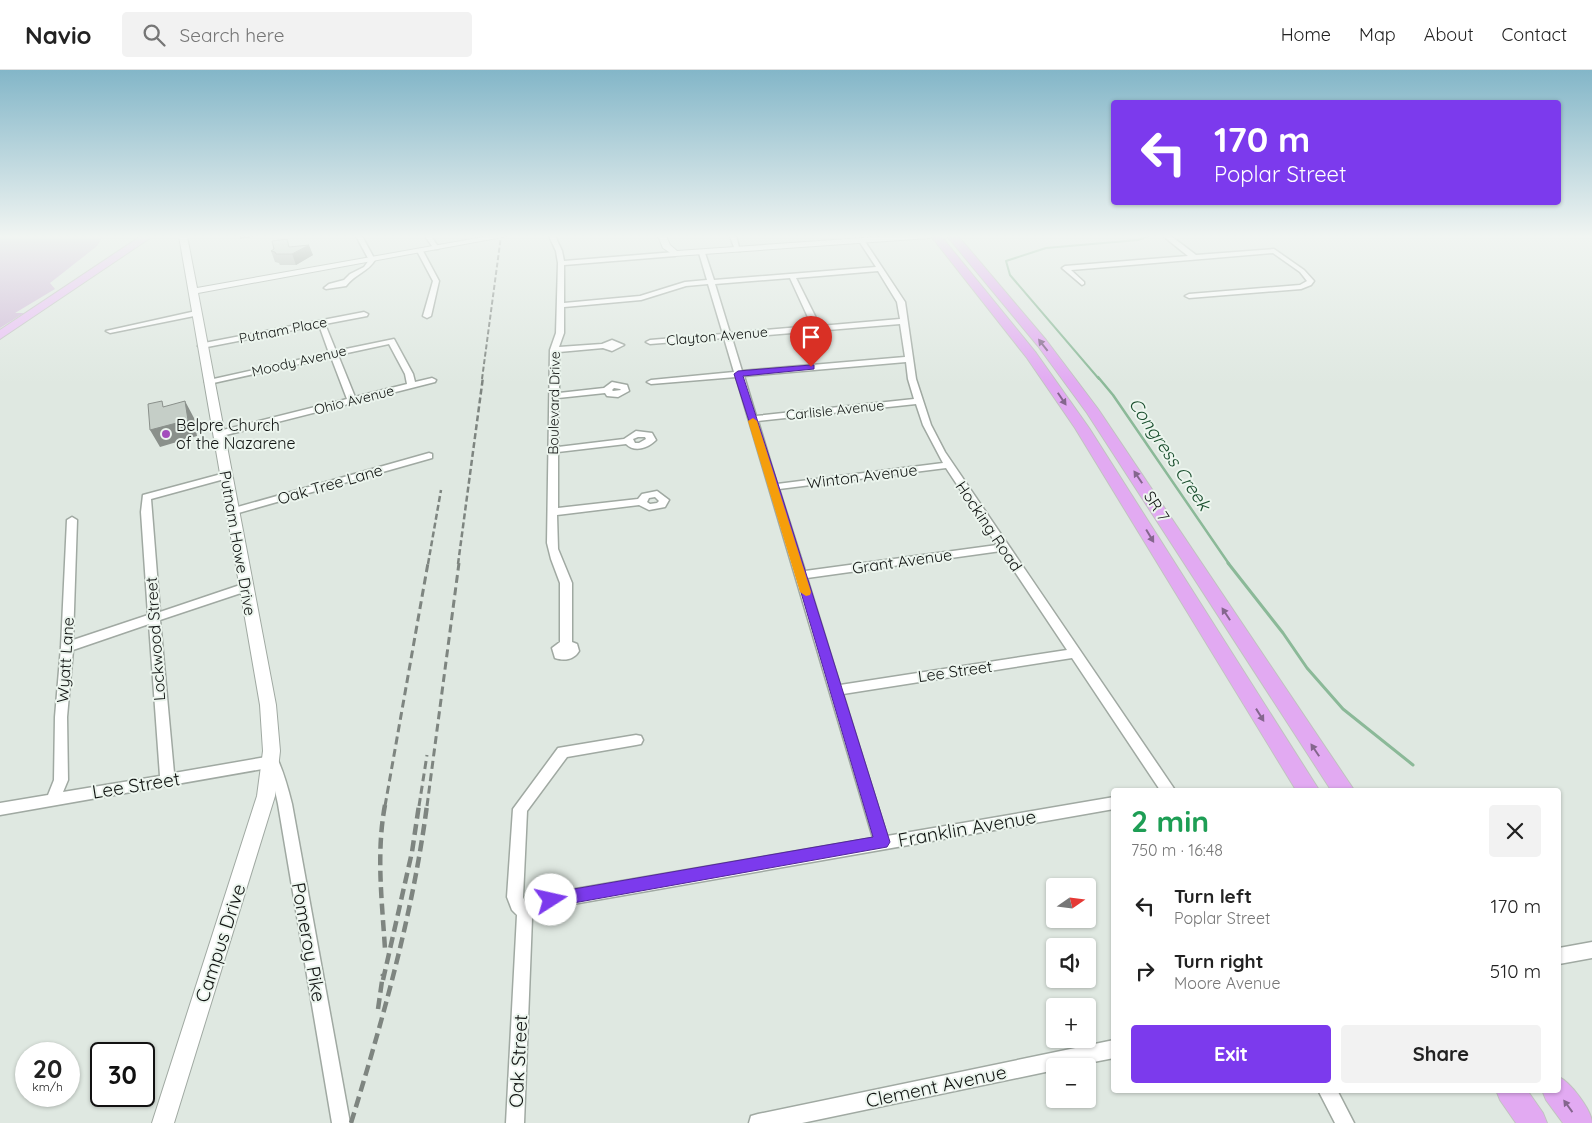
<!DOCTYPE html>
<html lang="en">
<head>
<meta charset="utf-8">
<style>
	:root { --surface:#fff; --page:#f2f2f2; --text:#222; --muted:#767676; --line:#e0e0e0; --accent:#7c3aed }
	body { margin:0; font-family:Quicksand,sans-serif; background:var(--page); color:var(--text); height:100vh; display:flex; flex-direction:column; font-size:19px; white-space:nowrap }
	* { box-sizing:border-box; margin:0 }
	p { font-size:16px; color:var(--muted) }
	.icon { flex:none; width:28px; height:28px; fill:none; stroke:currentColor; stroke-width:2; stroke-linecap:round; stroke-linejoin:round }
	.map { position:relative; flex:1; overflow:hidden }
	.sheet { position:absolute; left:1111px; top:718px; width:450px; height:305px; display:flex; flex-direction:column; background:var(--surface); border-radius:5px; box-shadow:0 1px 4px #0004 }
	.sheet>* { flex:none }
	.banner { position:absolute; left:1111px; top:30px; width:450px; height:105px; border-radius:5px; box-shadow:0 1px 4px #0004; background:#7c3aed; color:#fff; overflow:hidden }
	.needle { width:32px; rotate:76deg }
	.buttons { position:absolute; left:1046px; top:808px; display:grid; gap:10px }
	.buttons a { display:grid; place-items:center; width:50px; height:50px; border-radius:5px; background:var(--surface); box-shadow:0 1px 4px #0004; font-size:25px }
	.speed { position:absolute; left:15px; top:972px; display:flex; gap:10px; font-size:25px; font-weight:700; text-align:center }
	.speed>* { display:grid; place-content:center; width:65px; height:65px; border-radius:50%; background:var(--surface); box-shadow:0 1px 4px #0004; line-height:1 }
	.speed small { font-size:12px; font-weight:400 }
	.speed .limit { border:2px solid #111; border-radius:8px; background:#fff; color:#111 }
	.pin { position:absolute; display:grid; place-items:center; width:42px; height:42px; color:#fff; margin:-51px -21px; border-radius:50% 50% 50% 0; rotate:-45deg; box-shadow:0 0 5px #0007 }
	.pin .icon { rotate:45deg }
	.me { position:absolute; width:55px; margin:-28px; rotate:80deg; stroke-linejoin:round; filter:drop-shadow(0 0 4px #0008) }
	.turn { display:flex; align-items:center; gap:18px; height:105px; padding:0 20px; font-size:22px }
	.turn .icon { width:65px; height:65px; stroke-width:2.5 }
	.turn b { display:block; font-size:35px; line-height:42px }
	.round { display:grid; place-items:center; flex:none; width:52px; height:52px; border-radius:5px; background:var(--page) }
	.summary { display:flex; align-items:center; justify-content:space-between; height:85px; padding:0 20px }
	h1 { font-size:30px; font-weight:800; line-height:38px; color:#1e9e55 }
	.action { display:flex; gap:10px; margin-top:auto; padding:10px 20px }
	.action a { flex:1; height:58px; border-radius:5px; background:var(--accent); color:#fff; font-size:20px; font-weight:800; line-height:58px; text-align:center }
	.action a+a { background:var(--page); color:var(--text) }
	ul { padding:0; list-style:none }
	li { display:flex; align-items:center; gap:15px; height:65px; padding:0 20px }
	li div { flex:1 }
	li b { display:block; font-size:19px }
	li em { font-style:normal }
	header { display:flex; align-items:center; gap:30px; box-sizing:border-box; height:70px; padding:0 25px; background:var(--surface); border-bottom:1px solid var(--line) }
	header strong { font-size:24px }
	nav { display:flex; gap:28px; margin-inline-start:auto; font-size:18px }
	.search { width:350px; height:45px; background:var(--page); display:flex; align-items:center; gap:12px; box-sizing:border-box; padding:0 18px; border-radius:5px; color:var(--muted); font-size:19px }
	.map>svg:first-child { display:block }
	.green { fill:#d0bad8 }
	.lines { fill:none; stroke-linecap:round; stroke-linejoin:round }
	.stream-far2 { stroke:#8bb998; stroke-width:2 }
	.stream-far1 { stroke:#8bb998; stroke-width:2.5 }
	.stream { stroke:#8bb998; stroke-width:3 }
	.minor-casing { stroke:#a0a9a2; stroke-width:3 }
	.tertiary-casing { stroke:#a0a9a2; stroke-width:2 }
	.primary-casing { stroke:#c1c2c1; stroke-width:2 }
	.trunk-casing { stroke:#c1c2c1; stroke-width:2 }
	.minor { fill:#fff; fill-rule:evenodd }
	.tertiary { fill:#fff; fill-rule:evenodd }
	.primary { fill:#e9bff5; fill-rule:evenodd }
	.trunk { fill:#e2aaf2; fill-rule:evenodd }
	.rail-far3 { stroke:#7e8580; stroke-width:2; stroke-dasharray:5 2.5; stroke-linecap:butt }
	.rail-far2 { stroke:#7e8580; stroke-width:2.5; stroke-dasharray:6 3; stroke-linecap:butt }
	.rail-far1 { stroke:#7e8580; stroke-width:3; stroke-dasharray:8 4.5; stroke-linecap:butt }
	.rail { stroke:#7e8580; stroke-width:4.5; stroke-dasharray:11 5.5; stroke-linecap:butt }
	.wall { fill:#a9b1ab }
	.shaded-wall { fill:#8a908b }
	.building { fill:#c5cec7; stroke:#8a908b }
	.oneway { fill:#84668d }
	.route { fill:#7c3aed; stroke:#51269a }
	.slow { fill:#f59e0b }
	.poi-dot { fill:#a34ebc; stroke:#ecf5ee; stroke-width:2 }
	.labels { text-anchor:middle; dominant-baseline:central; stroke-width:4; stroke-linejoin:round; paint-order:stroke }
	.far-street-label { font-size:14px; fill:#111412; stroke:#ecf5ee }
	.poi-label { font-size:16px; fill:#111412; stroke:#ecf5ee; text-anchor:start }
	.street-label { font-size:16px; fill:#111412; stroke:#ecf5ee }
	.water-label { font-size:18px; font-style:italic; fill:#194e2d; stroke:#ecf5ee }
	.near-street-label { font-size:19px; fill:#111412; stroke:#ecf5ee }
</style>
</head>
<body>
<header>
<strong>Navio</strong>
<div class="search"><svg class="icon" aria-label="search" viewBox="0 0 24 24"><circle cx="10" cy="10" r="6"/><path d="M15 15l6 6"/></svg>Search here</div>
<nav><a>Home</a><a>Map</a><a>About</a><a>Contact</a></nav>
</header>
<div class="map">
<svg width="1592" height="1053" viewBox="0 0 1592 1053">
	<rect width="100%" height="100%" fill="#dfe8e1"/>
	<!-- green -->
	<path class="green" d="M0 166H103L97 176 50 213 55 219 15 243H24L0 258Z"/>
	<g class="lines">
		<!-- stream-far2 -->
		<path class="stream-far2" d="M1099 309 1010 205 1006 191 1046 178 1138 170 1149 166"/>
		<!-- stream-far1 -->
		<path class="stream-far1" d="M1098 307 1113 325 1229 494"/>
		<!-- stream -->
		<path class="stream" d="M1228 493 1283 563 1307 598 1343 639 1413 695"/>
		<defs>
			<path id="minor" d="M356 166H362L375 190C368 202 355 204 346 216L326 219 324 218 329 214 344 210 350 204 364 197 369 190Z
				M425 166H431L439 178 438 179H434Z
				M549 166H555L562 181 564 191 675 182 678 184 675 186 564 195V233L640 226 685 212 707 210 699 183 702 181 705 183 714 210 876 197 859 171 864 170 905 232 916 309 931 355 945 382 1175 720H1160L1072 588 843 624 887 766 1114 727V739L539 840 532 848 524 1053H506L517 845 512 840 507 827 513 739 558 678 636 665 641 666 643 670 641 674 636 675 567 687 527 741 523 827 525 832 535 826 873 768 736 307 651 314 647 312 651 310 734 302 724 268 650 274 646 272 650 270 723 264 708 214 686 216 641 230 564 237V263L559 277 602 274 612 270 624 275 612 281 603 278 559 282V323L604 318 612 312 627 315 629 321 618 327 607 326 605 323 558 328V377L624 369 636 361 652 363 656 370C648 378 635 383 626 374L558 382V438L638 429 642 424 657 421 669 430 665 437 649 440 639 435 557 445 558 479 572 513V572L577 574 579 581C574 590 564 591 555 588L552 578 560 572V513L551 489 547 473 550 280 556 263 558 193 556 181ZM878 201 897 232 900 249 820 256 796 208ZM790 208 812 256 730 263 715 214ZM900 254 905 287 742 301 732 268ZM906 292 908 309 914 329 756 346 744 306ZM614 318 620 319 621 320 613 321 612 320ZM916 334 923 355 943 393 777 414 758 351ZM638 367H645L646 369 639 373H635L633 369ZM946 398 997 475 805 501 779 419ZM655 427 659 431 657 433 650 434 647 432 649 428ZM1001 481 1067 580 840 615 807 508Z
				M730 166H736L740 181 735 180Z
				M1163 166H1171L1196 185 1274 179 1304 200 1314 211 1311 215 1301 219 1189 228 1185 226 1189 224 1300 215 1307 211 1300 202 1273 183 1071 200 1084 212V214L1082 215 1062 198 1065 196 1188 186Z
				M420 179 423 181 439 211 431 246 427 248 423 246 433 211 417 181Z
				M196 241H199V245L110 263 106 261Z
				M364 242 368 244 367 246 325 254 336 281 394 269 413 304 415 312 432 308 436 310 435 312 218 367 215 366V362L347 329 331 287 209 314 205 312 209 310 329 283 319 255 202 278 198 276 199 274ZM389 274 405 304 407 314 355 327 338 285Z
				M429 383 432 384V388L235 444 231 445 226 442 227 440Z
				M225 403 230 406 228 408 151 429 160 542 246 513 252 517 250 520 160 550 174 703 272 686 277 688C284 703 288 718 292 734L350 1053H332L278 734 272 707 268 698 0 745V733L48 725 54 710 55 647 61 577 67 450 72 447 77 450 73 570 148 545 141 442 143 425ZM149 554 160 706 63 722 68 710 67 647 73 580Z
				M1592 872V888L1559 894V878Z
				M1114 970V988L1073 996H1055V1000L802 1053H749L751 1046 758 1044Z
				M1318 1020H1337L1354 1053H1335Z"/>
			<path id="tertiary" d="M179 166H187L197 218 489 166H508L198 223 276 635 280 681 275 726 174 1053H152L257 726 263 681 260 635Z
				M658 166H666L670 175 677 181 891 166H933L929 168 675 186 663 178Z"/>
			<path id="primary" d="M141 166H153L0 269V260Z"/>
			<path id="trunk" d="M931 166H941L1036 283 1089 358 1319 720H1296L1075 358 1027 288Z
				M947 166H958L1046 270 1098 339 1354 720H1331L1087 343 1038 276Z
				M1559 1007C1570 1012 1592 1040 1592 1053H1563L1546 1030 1542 1020H1559Z
				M1496 1020H1527L1543 1043 1547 1053H1516L1500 1030Z"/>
		</defs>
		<!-- minor casing -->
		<use href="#minor" class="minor-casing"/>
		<!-- tertiary casing -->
		<use href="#tertiary" class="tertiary-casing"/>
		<!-- primary casing -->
		<use href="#primary" class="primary-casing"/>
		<!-- trunk casing -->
		<use href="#trunk" class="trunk-casing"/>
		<!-- minor -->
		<use href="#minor" class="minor"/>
		<!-- tertiary -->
		<use href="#tertiary" class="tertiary"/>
		<!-- primary -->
		<use href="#primary" class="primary"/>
		<!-- trunk -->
		<use href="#trunk" class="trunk"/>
		<!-- rail-far3 -->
		<path class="rail-far3" d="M482 309 501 166"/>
		<!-- rail-far2 -->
		<path class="rail-far2" d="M428 494 441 420
			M458 494 483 307"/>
		<!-- rail-far1 -->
		<path class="rail-far1" d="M385 736 428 493
			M419 736 427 685
			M427 736 459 493"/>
		<!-- rail -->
		<path class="rail" d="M385 735C376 783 382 831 385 879
			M383 910 412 782 419 735
			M378 939 383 904
			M351 1053C383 949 413 843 427 735"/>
	</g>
	<!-- wall -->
	<path class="wall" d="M271 181 313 185 296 195H280L279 193 275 192Z"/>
	<!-- shaded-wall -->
	<path class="shaded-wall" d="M239 166H255V167L240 169Z
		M287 169 292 184 309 175 313 185 296 195Z
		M185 331 194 348 197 366 160 377 150 360Z"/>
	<!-- building -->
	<path class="building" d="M287 169 289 177 309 175 292 184H276L275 182 271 181 274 179 272 171Z
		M162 331 163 337 185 331 188 350 150 360 148 334Z"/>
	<!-- one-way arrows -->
	<defs><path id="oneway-solid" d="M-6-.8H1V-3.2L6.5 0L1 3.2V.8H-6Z" transform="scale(1.25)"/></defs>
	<g class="oneway">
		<use href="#oneway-solid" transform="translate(1043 275) rotate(-128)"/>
		<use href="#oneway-solid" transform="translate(1062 329) rotate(56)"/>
		<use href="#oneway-solid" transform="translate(1138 407) rotate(-124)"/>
		<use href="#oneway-solid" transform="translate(1150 466) rotate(59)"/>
		<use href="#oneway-solid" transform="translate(1226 544) rotate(-123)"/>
		<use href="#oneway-solid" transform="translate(1260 645) rotate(58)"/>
		<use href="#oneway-solid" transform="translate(1315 680) rotate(-124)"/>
		<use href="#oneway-solid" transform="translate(1568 1036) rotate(-126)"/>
	</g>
	<!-- sky -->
	<linearGradient id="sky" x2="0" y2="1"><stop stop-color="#83b6c8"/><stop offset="0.53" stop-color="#f1f5f2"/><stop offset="1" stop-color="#f1f5f2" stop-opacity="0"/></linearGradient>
	<rect width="1592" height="314" fill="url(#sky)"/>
	<!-- route -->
	<path class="route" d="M811 295H814V299L743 306 779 417 890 772 887 777 551 837 546 835 543 830 546 825 551 823 873 767 770 417 734 304 738 301Z"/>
	<!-- slow -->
	<path class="slow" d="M753 348 757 351 811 522 810 525 806 526 800 522 748 351Z"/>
	<!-- markers -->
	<circle class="poi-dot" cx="166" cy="364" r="5"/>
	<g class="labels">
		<!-- far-street labels -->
		<g class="far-street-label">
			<text transform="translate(283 260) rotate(-11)">Putnam Place</text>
			<text transform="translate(717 266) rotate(-5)">Clayton Avenue</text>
			<text transform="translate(299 291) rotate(-13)">Moody Avenue</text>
			<text transform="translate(354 330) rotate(-14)">Ohio Avenue</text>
			<text transform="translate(554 333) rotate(-89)">Boulevard Drive</text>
			<text transform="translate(835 340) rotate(-6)">Carlisle Avenue</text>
		</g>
		<!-- poi labels -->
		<g class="poi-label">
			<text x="176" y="355">Belpre Church<tspan x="176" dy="18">of the Nazarene</tspan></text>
		</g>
		<!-- street labels -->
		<g class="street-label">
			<text transform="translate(862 406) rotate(-7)">Winton Avenue</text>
			<text transform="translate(330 414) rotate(-16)">Oak Tree Lane</text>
			<text transform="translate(1157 436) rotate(57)">SR 7</text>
			<text transform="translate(989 456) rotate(56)">Hocking Road</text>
			<text transform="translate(238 473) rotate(80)">Putnam Howe Drive</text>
			<text transform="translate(902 491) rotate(-8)">Grant Avenue</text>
			<text transform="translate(155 569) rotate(-94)">Lockwood Street</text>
			<text transform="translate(65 590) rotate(-86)">Wyatt Lane</text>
			<text transform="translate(955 601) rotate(-8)">Lee Street</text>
		</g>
		<!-- water labels -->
		<g class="water-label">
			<text transform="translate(1170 384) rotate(56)">Congress Creek</text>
		</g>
		<!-- near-street labels -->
		<g class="near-street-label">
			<text transform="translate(136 715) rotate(-9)">Lee Street</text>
			<text transform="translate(967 758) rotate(-10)">Franklin Avenue</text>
			<text transform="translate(309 872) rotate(80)">Pomeroy Pike</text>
			<text transform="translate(220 873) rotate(-72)">Campus Drive</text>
			<text transform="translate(518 991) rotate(-87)">Oak Street</text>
			<text transform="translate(936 1016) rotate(-12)">Clement Avenue</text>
		</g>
	</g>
</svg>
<div class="buttons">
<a><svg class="needle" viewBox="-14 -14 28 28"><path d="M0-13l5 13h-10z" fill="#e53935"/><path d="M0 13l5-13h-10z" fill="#767676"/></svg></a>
<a><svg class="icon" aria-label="sound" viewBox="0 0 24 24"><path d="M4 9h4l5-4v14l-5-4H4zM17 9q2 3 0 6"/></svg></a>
<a>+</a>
<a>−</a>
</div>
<div class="speed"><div>20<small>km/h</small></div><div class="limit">30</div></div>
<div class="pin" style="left:811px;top:297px;background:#d93025"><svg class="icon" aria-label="arrive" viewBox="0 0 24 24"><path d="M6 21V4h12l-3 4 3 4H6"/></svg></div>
<svg class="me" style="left:551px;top:830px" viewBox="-20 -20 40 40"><circle r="19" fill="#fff"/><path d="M0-13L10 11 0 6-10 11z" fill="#7c3aed"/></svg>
<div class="banner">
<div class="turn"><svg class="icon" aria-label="left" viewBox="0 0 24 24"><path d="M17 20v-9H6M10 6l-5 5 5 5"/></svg><div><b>170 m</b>Poplar Street</div></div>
</div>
<section class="sheet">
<div class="summary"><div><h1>2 min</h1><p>750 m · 16:48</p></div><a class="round"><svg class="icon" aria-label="close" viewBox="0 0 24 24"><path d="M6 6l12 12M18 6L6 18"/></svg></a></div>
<ul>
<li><svg class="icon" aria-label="left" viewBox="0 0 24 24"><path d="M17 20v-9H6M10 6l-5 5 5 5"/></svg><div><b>Turn left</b><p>Poplar Street</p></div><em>170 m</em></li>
<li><svg class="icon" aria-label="right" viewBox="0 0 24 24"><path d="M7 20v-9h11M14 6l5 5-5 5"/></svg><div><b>Turn right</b><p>Moore Avenue</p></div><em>510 m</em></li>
</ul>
<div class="action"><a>Exit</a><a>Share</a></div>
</section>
</div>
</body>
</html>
